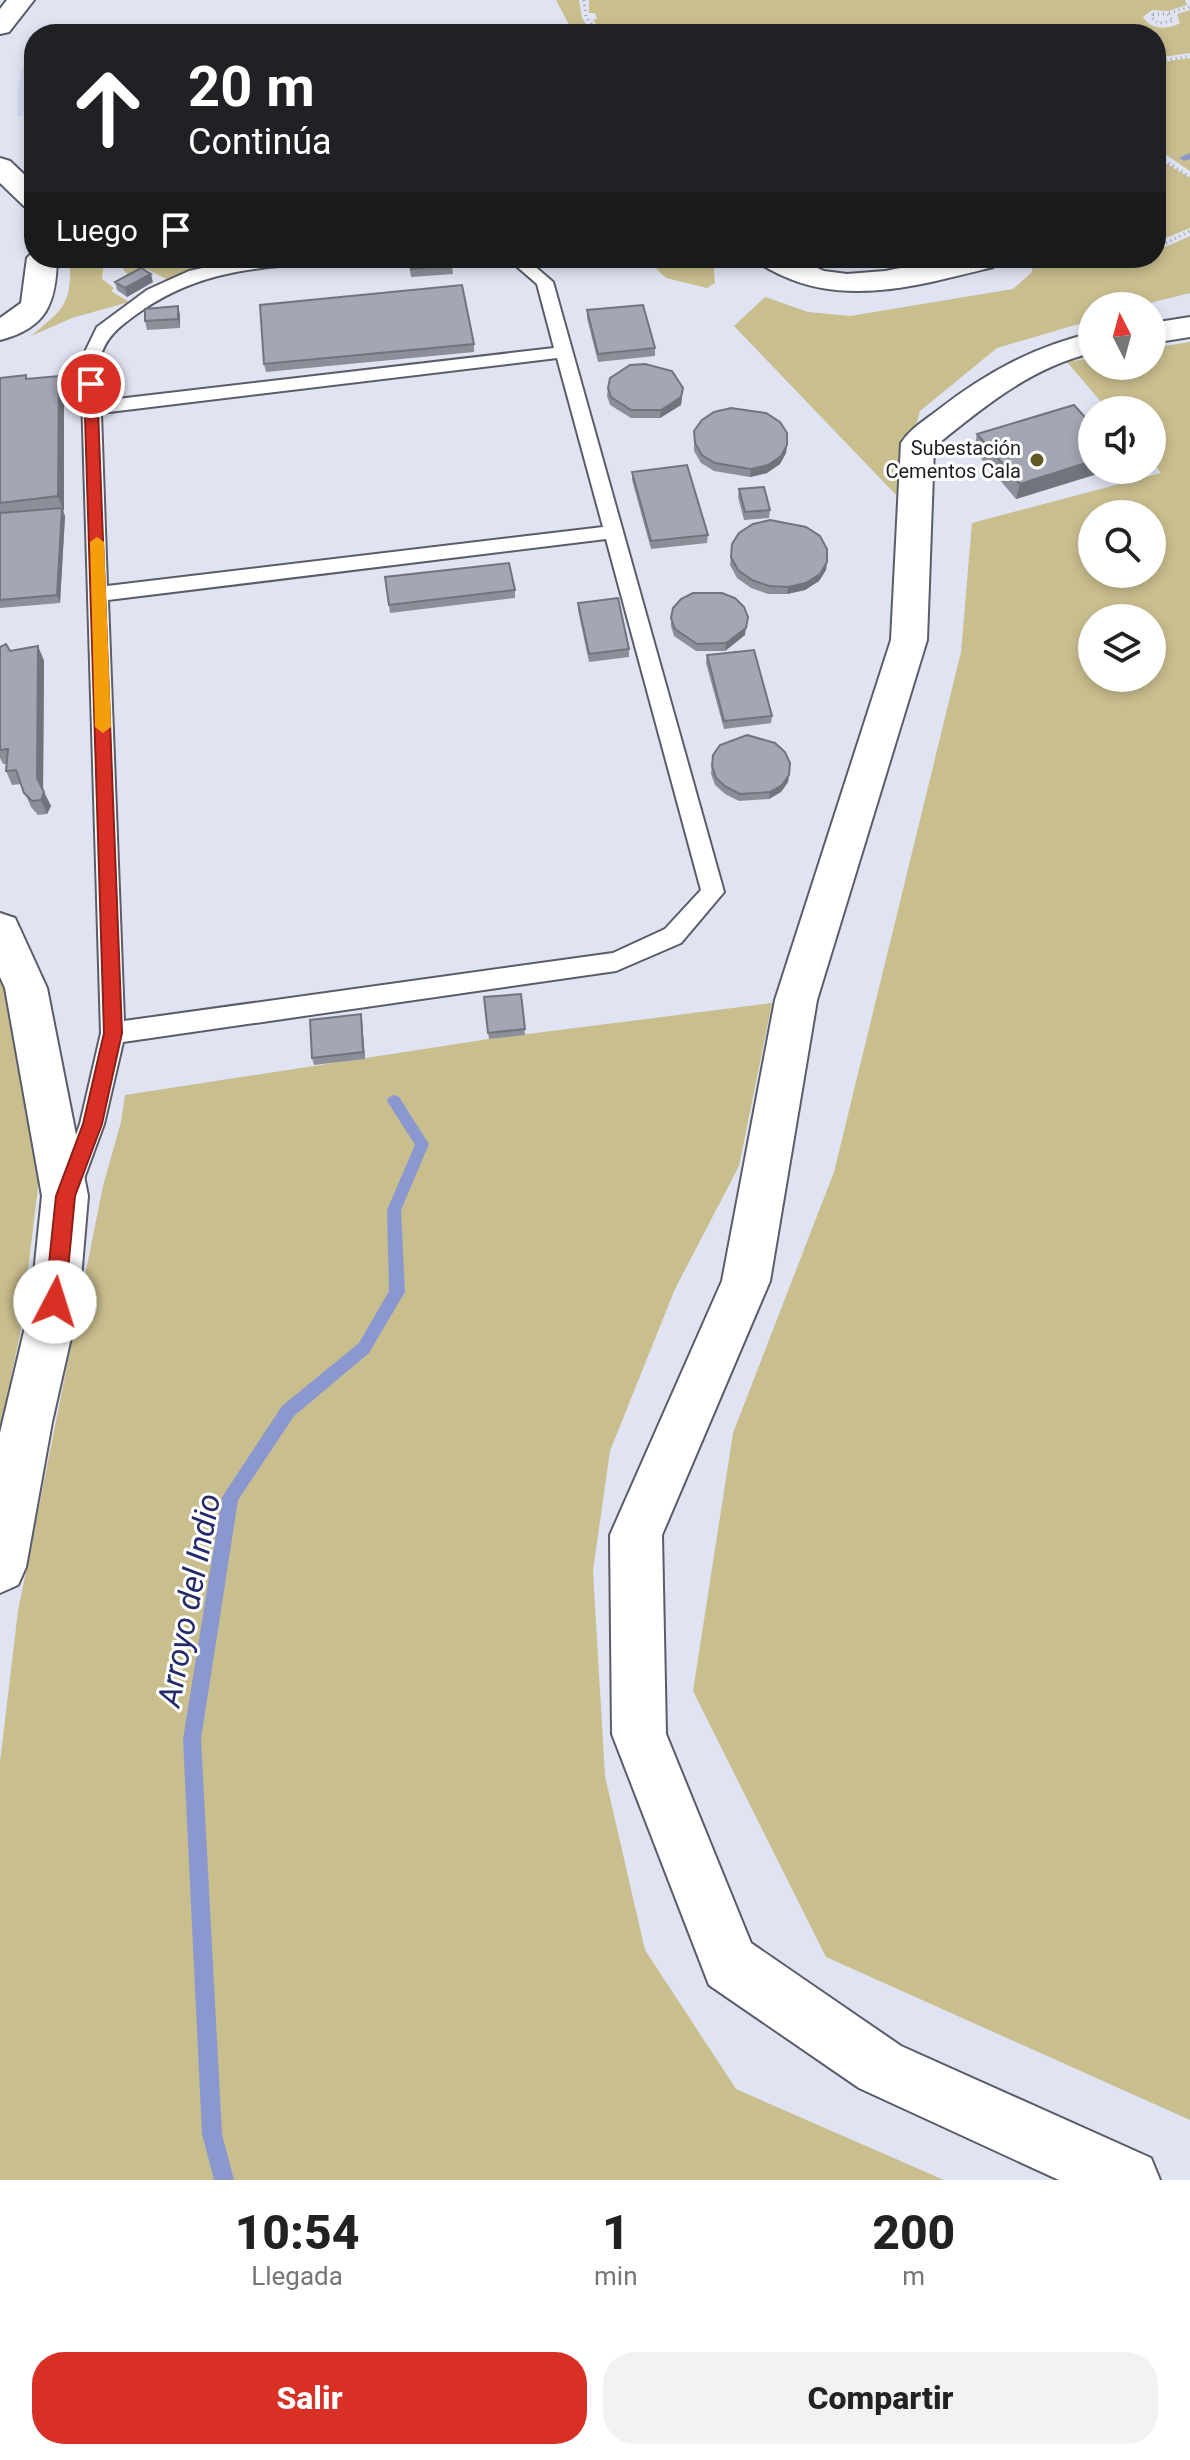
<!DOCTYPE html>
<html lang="es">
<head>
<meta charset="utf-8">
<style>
	:root { --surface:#fff; --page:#f2f2f2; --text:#222; --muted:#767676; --accent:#d93025 }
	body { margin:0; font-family:Roboto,sans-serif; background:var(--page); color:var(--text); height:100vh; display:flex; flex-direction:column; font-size:30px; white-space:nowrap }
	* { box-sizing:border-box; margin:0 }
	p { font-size:26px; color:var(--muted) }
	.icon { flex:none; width:44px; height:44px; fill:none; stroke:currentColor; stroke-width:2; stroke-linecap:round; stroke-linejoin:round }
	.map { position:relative; height:2180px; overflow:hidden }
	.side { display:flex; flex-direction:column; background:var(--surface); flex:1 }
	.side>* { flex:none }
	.banner { position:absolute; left:24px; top:24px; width:1142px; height:244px; border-radius:32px; box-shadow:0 4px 12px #0003; background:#202124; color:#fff; overflow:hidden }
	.needle { width:52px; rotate:354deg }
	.buttons { position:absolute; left:1078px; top:292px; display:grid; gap:16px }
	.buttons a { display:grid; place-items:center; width:88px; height:88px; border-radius:50%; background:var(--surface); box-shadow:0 4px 12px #0003; font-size:40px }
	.pin { position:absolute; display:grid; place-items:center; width:68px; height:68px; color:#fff; margin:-34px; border:4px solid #fff; border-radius:50%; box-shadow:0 2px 8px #0007 }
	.me { position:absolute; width:88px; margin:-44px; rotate:5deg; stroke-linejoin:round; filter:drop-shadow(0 0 6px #0008) }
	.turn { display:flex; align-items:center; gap:28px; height:168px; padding:0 32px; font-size:36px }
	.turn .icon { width:104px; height:104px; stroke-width:2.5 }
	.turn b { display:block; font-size:56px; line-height:68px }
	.then { display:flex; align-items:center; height:76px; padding:0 32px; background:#0003; gap:16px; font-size:30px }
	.eta { display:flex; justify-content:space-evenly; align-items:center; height:136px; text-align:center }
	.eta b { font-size:48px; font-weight:800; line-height:56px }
	.action { display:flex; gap:16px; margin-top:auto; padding:16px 32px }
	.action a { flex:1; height:92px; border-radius:32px; background:var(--accent); color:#fff; font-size:32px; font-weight:800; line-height:92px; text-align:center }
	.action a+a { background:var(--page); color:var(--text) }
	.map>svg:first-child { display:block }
	.built { fill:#d2d8ec }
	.green { fill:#c9be8e; fill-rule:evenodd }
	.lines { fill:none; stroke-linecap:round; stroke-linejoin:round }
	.stream { fill:#8b98d0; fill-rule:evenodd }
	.lane-casing { stroke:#5a5d69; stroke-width:4 }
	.street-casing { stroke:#5a5d69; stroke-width:4 }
	.path { stroke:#9ea1ac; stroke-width:3; stroke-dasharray:1 4; stroke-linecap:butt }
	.lane { fill:#fff; fill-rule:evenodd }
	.street { fill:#fff; fill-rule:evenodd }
	.wall { fill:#8c8f9a }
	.shaded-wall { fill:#72747d }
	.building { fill:#a3a6b3; stroke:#72747d; stroke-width:2 }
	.route { fill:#d93025; stroke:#8d1f18; stroke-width:2 }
	.slow { fill:#f59e0b }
	.poi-dot { fill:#635724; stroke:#fff; stroke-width:3 }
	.labels { text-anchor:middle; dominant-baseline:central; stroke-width:6; stroke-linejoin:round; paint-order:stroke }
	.far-poi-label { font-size:20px; fill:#1d1e23; stroke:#fff; text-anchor:end }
	.near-water-label { font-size:32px; font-style:italic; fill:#23296b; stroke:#fff }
</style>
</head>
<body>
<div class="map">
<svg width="1190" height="2180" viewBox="0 0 1190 2180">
	<rect width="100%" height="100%" fill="#e0e4f2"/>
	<!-- built -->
	<path class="built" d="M34 63V112L17 117V92L23 65Z"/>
	<!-- green -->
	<path class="green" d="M556 0H579L582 18 593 34H574Z
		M589 0H1185L1187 5 1168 11 1152 10 1143 17C1150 30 1168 30 1180 23L1177 14 1190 10V53L1156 58V34H603L593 20 597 19 595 13H589Z
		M1190 58V171L1156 148V63Z
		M1156 157 1190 178V228L1156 242Z
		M1190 236V293L1138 306H1092V320L997 348 920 411 897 496 734 326 765 297 808 312 850 316 1013 289 1032 272 1033 261 1156 258V248L1168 246Z
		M70 258H241L168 280 147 269 131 279 120 265 104 259 102 279 114 288 111 291 129 302 72 318 31 336C66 307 71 305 70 258Z
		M645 258H713L715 283 707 288 666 278Z
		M1190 342V2120L826 1957 693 1691 733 1433 834 1172 961 652 972 523 1161 473 1152 461V410H1108L1067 362 1092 358V366H1152V348ZM1092 514H1152V574H1092ZM1092 618H1152V678H1092Z
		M0 976 8 992 41 1163 20 1335 0 1427Z
		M772 1003 739 1166 675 1289 610 1451 593 1571 605 1776 645 1950 736 2089 944 2180H0V1762L18 1611 103 1186 121 1122 125 1095 489 1039Z"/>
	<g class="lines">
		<!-- stream -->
		<path class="stream" d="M1190 153V159L1184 161 1179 158Z
			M394 1095 399 1097 429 1144 401 1210 405 1292 402 1297 369 1353 294 1416 238 1500 201 1739 222 2134 234 2180H214L202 2134 183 1739 222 1497 282 1406 359 1343 389 1291 387 1210 415 1145 387 1101 389 1097Z"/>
		<defs>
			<path id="lane" d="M318 258 310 263C242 269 191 274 134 316 118 328 106 337 100 358 96 370 100 388 100 401L554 348 537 284 507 258H525L553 282 724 892 681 943 616 971 123 1042 104 1124 78 1195 69 1198 60 1195 57 1187 80 1124 101 1033 81 360 97 327 147 290 189 271 243 259ZM557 358 603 527 107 586 101 413ZM606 539 701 890 665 929 613 953 124 1021 108 600Z"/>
			<path id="street" d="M7 0H34L9 32 0 34V9Z
				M0 158 10 161 34 184V209L24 206 0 183Z
				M34 251V258H57C56 303 47 328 0 340V318L21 303 27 258Z
				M756 258H794L824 271 847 274 885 271 952 258H995L997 261 993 267C925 284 848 307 781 275 771 270 762 267 756 258Z
				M1190 317V337L1152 343V323Z
				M1092 333V353C1031 367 982 408 934 447L927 640 817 1000 770 1281 662 1535 666 1734 751 1943 901 2046 1151 2158 1160 2180H1059L859 2088 709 1985 612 1734 610 1535 722 1281 775 1000 891 640 901 443C910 429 925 420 938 410 986 373 1033 347 1092 333Z
				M0 913 15 918 47 988 88 1196 79 1302 52 1422 26 1567 18 1585 0 1593V1433L31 1302 42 1196 5 988 0 977Z"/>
		</defs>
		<!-- lane casing -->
		<use href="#lane" class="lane-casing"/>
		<!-- street casing -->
		<use href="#street" class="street-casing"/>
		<!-- path -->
		<path class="path" d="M584 0 586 17 599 34
			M1169 13 1190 7
			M1153 14H1168L1173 21 1158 23 1151 17Z
			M1156 62 1190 56
			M1156 155 1190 177
			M1156 244 1166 243 1190 231"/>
		<!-- lane -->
		<use href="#lane" class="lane"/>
		<!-- street -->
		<use href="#street" class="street"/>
	</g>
	<!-- wall -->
	<path class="wall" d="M408 258H451L453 274 411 277Z
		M115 282H153L127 297 117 290Z
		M587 310 655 348V356L598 362 587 318Z
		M180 314V328L147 330 145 321Z
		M474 344V352L266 372 264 364Z
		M59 376 64 391 63 512 65 516 60 603 0 608V378L28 379Z
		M608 388H683L681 405 660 418H631L610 405 607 396Z
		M694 431 787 445 786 453 780 464 767 473 750 477 714 471 701 463 694 451Z
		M977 434 1092 470H1110L1016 499 974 450Z
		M632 472 708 535 707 543 651 549 632 480Z
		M739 489 770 510 769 518 744 520 738 497Z
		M732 544 827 562 826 570 819 581 805 590 787 594H768L751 588 737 578 730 565Z
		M385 577 515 590V598L390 613Z
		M578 603 629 649V657L589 662 578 610Z
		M671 618 745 635 725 651H696L674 636 671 626Z
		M38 646 44 661 43 790 51 806 47 814 38 815 31 807 21 784 12 785 6 771V764H3L0 758V647L10 651Z
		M707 655 772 716 771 723 724 729 706 663Z
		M713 755 789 775 788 782 781 792 769 799 739 801 725 794 715 785 711 774Z
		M521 994 525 1035 489 1039 488 1033Z
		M362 1021 365 1059 314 1065 312 1058Z"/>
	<!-- shaded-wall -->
	<path class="shaded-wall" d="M151 274 153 282 127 297 125 288Z
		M178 306 180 314V328L178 319Z
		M59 376 64 391V512L58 496Z
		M683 388 681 405 660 418 661 410Z
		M787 445 786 453 780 464 767 473 750 477 751 469Z
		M1092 461V470H1110L1016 499 1020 484Z
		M62 508 65 516 60 603 57 595Z
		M827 562 826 570 819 581 805 590 787 594 788 587Z
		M748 617 745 635 725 651 726 643Z
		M38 646 44 661 43 793 37 778Z
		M789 775 788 782 781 792 769 799 770 792Z
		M44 792 51 806 47 814 41 800Z
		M361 1014 362 1021 365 1059 363 1052Z"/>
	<!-- building -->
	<path class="building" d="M409 258H451L452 265 411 269Z
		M141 268 151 274 125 288 115 282Z
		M462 285 474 344 264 364 260 305Z
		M643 305 655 348 598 354 587 310Z
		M178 306V319L145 321V309Z
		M645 364 672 371 683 388 681 397 661 410H631L611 397 608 388 610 378 630 365Z
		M26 375V379L59 376 58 496 0 503V378Z
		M1074 405 1092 425V461L1020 484 977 434Z
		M731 408 766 413 780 422 787 433V445L781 456 768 465 751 469 715 463 702 455 695 443 694 431 702 420 714 412Z
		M687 465 708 535 651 541 632 472Z
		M764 487 770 510 745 512 739 489Z
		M62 508 57 595 0 600V513Z
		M770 520 806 527 820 536 827 549V562L820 574 806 583 788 587 769 586 752 580 738 570 731 557 732 544 739 533 753 524Z
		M509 563 515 590 389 605 385 577Z
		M693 593H722L735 598 744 607 748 617 746 628 726 643 697 644 675 629 671 618 673 608 681 599Z
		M618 598 629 649 589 654 578 603Z
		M6 644 10 651 38 646 37 778 44 792 41 800 32 801 24 793 16 770 6 771 8 749 0 750V647Z
		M754 650 772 716 724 721 707 655Z
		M747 735 775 743 785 752 790 763 789 775 782 785 770 792 740 794 726 787 716 778 712 766 713 755 720 745Z
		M521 994 525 1029 488 1033 484 997Z
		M361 1014 363 1052 312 1058 310 1020Z"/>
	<!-- route -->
	<path class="route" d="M91 380 97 384 122 1033 102 1124 75 1196 65 1302 62 1308 55 1311 48 1308 45 1302 56 1196 83 1124 104 1033 84 384Z"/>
	<!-- slow -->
	<path class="slow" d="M97 537 104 542 111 727 103 733 95 727 90 542Z"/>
	<!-- markers -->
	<circle class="poi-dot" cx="1037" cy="460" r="8"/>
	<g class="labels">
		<!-- far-poi labels -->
		<g class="far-poi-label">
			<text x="1021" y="448">Subestación<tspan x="1021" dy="23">Cementos Cala</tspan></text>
		</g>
		<!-- near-water labels -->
		<g class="near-water-label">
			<text transform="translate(189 1600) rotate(-79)">Arroyo del Indio</text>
		</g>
	</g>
</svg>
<div class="buttons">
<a><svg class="needle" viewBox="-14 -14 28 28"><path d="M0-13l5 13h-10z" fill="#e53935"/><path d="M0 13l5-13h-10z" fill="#767676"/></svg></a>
<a><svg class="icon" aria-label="sound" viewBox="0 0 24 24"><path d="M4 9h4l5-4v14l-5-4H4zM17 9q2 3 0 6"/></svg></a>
<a><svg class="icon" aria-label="search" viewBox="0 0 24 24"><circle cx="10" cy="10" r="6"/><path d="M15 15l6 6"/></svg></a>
<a><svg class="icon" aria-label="layers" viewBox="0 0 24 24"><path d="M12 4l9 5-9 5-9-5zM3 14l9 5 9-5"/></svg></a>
</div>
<div class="pin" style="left:91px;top:384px;background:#d93025"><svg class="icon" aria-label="arrive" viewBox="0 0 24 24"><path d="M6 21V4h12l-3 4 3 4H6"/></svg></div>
<svg class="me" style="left:55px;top:1302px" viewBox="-20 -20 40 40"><circle r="19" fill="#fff"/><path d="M0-13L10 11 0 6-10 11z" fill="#d93025"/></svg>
<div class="banner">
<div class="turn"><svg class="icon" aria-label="ahead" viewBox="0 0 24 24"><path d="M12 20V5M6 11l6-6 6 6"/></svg><div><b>20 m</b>Continúa</div></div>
<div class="then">Luego<svg class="icon" aria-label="arrive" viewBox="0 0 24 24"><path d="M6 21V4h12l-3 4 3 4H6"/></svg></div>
</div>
</div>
<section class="side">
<div class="eta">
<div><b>10:54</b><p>Llegada</p></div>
<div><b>1</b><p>min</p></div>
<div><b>200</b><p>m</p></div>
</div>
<div class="action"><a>Salir</a><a>Compartir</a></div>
</section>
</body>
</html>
